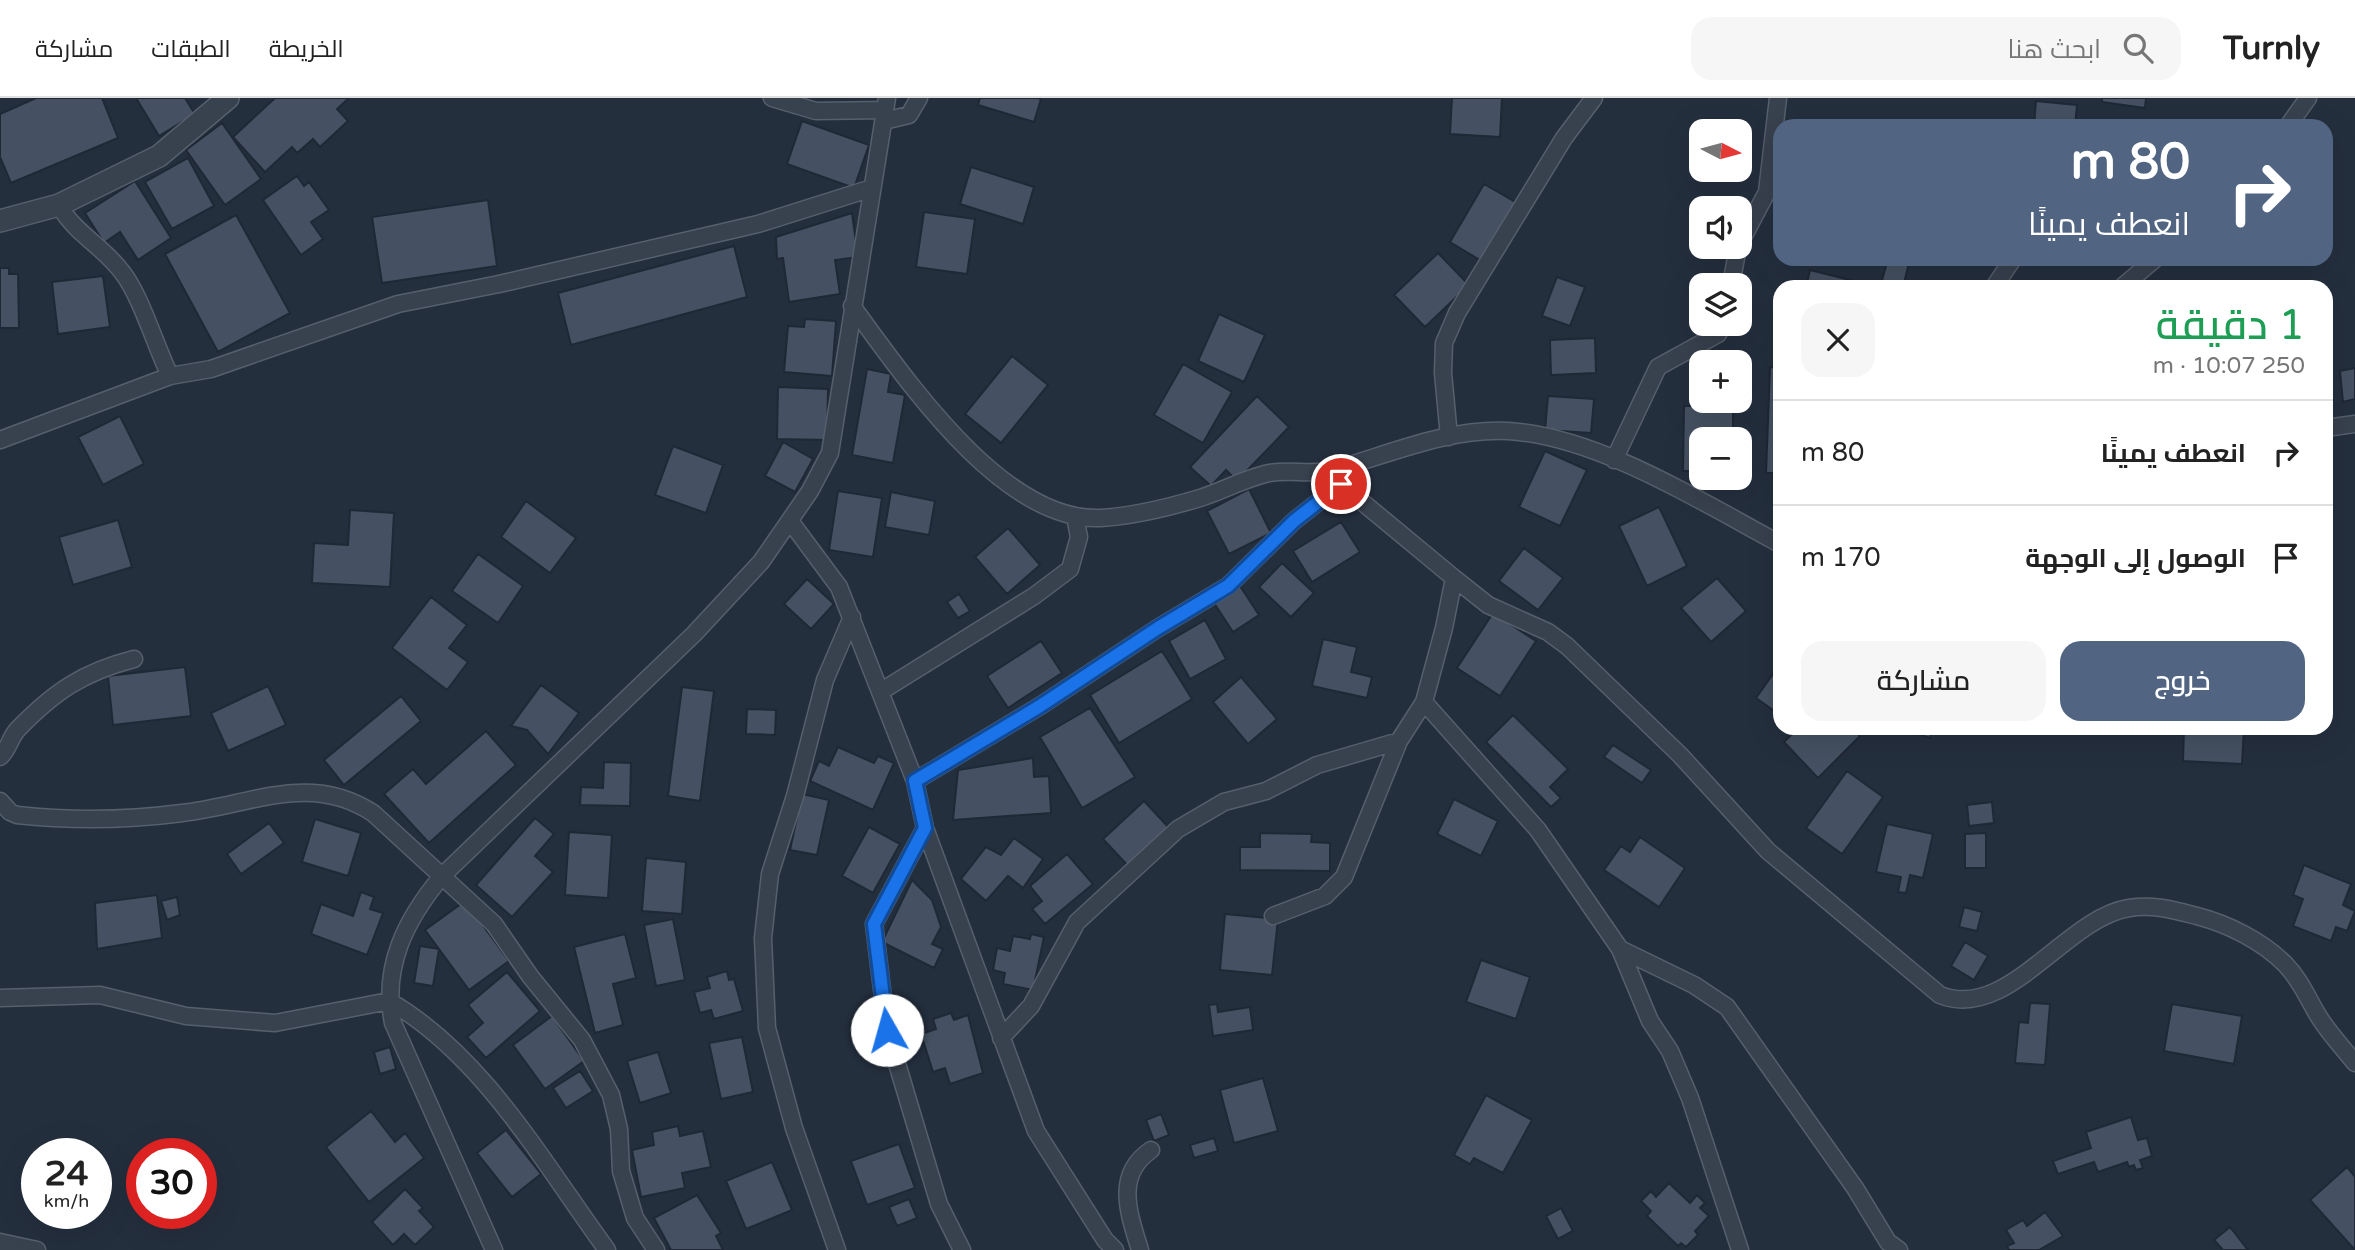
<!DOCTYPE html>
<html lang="ar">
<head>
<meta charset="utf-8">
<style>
	:root { --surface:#fff; --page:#f6f6f6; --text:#222; --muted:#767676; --line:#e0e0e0; --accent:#516482 }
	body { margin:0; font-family:"Varela Round",Cairo,sans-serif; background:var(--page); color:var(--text); direction:rtl; height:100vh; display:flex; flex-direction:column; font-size:26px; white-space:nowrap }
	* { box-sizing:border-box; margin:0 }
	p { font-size:23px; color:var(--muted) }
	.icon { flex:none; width:38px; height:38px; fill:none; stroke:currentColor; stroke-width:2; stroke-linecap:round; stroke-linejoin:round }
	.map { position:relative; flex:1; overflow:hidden; direction:ltr }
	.details { position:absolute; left:1773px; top:182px; width:560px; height:455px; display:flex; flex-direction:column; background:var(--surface); border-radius:21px; box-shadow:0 7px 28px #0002; direction:rtl }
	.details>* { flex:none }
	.guide { position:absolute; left:1773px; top:21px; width:560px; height:147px; border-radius:21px; box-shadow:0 7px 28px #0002; direction:rtl; background:#516482; color:#fff; overflow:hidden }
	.needle { width:46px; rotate:96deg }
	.buttons { position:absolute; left:1689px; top:21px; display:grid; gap:14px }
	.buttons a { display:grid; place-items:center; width:63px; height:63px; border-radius:14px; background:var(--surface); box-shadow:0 7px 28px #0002; font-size:35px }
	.speed { position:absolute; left:21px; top:1040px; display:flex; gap:14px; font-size:35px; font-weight:700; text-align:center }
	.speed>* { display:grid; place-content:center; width:91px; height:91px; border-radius:50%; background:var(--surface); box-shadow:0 7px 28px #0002; line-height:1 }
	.speed small { font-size:18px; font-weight:400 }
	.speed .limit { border:10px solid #d22; background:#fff; color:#111 }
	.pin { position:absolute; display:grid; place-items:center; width:60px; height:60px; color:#fff; margin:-30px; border:4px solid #fff; border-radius:50%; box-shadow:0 2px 7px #0007 }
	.me { position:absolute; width:77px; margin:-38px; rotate:353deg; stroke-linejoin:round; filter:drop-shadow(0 0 5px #0008) }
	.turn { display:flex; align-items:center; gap:24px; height:147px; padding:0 28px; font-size:32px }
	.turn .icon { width:91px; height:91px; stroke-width:2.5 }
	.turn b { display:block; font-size:49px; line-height:60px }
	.round { display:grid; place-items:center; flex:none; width:74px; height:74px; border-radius:21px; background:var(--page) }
	.summary { display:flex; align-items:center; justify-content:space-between; height:119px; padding:0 28px }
	h1 { font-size:42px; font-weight:600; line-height:52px; color:#1e9e55 }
	.button { display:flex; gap:14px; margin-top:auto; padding:14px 28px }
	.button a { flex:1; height:80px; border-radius:21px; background:var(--accent); color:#fff; font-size:28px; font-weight:600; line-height:80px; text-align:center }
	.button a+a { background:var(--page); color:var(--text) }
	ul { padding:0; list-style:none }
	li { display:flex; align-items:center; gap:21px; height:105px; padding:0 28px; border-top:2px solid var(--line) }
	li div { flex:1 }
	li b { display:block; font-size:26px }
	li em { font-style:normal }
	header { display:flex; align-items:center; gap:42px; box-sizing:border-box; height:98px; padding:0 35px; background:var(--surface); border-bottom:2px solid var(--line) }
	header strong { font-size:33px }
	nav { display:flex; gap:38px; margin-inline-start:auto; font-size:24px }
	.search { width:490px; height:63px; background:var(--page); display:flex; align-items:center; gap:18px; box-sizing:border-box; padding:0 24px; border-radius:21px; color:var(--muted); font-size:26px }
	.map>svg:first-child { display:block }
	.building { fill:#455162; stroke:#1f2835; stroke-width:2 }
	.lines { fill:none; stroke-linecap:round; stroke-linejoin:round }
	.minor-casing { stroke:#565f6c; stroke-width:19 }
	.tertiary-casing { stroke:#565f6c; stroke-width:24 }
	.minor { stroke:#38414e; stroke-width:16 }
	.tertiary { stroke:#38414e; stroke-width:21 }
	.route-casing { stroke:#114b97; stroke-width:18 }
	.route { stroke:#1a73e8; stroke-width:12 }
</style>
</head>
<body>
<header>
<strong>Turnly</strong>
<div class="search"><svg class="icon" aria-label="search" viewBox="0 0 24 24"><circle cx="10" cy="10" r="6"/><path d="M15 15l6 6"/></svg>ابحث هنا</div>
<nav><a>الخريطة</a><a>الطبقات</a><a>مشاركة</a></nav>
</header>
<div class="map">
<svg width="2355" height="1152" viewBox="0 0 2355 1152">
	<rect width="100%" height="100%" fill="#242f3e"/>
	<!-- building -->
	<path class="building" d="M36 0H102L118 40 11 85 0 59V16Z
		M136 0H185L195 16 159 38Z
		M275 0H349L337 11 348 23 320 49 313 41 297 55 292 49 265 74 233 39Z
		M980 0H1037L1041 1 1034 24 978 7Z
		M1452 0H1502L1500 39 1450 36Z
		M2102 0H2146L2145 10 2102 4Z
		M2036 3 2077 7 2075 28H2034Z
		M802 23 869 47 854 90 787 66Z
		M222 25 261 81 225 107 186 52Z
		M188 60 214 108 172 131 145 84Z
		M971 69 1034 89 1023 126 960 106Z
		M297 78 304 88 309 84 329 112 311 124 323 141 301 157 263 102Z
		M135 83 171 140 138 162 120 134 104 145 85 115Z
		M1484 86 1517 105 1483 164 1450 144Z
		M488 102 497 168 382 185 372 119Z
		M924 114 975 121 967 176 916 169Z
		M852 115 858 159 835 162 840 196 789 204 783 160 777 161 776 139Z
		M236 117 290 215 218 254 165 156Z
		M734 148 747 199 571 247 558 195Z
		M1438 155 1469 187 1425 229 1394 197Z
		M1888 161H1910L1903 189H1880Z
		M0 170H9V176H18L19 230H0Z
		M1810 172 1858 184 1856 189H1806Z
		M103 178 110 229 58 236 52 184Z
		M1557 179 1585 189 1570 228 1542 218Z
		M1219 216 1265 237 1244 284 1198 263Z
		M805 221 836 223 832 278 784 274 788 228 804 229Z
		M1595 240 1596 275 1551 277 1550 242Z
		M1012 258 1048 287 1001 345 965 316Z
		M1183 266 1232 294 1203 345 1154 317Z
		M1770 269 1780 270V375H1766Z
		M2355 270V301L2343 304 2340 273Z
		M867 271 891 276 888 294 905 297 893 365 852 357Z
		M778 289 828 291 827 342 777 341Z
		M1257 298 1289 329 1237 383 1226 372 1211 388 1190 369Z
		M1548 298 1594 301 1591 335 1545 332Z
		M1684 308H1733V332H1744V363H1740V341H1701V373H1683Z
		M120 318 144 366 103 387 78 339Z
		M783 344 813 361 795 394 765 378Z
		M673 348 723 367 706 415 655 397Z
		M1545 353 1587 372 1560 428 1519 409Z
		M1249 391 1271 435 1229 456 1207 413Z
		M838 393 882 400 873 459 829 452Z
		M891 394 935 403 929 437 885 429Z
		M526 403 576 440 550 475 501 439Z
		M1659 409 1687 468 1647 488 1619 428Z
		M350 412 394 415 390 489 312 485 314 445 348 447Z
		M118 422 132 469 73 487 59 439Z
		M1341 424 1360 454 1312 484 1293 453Z
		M1008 430 1040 467 1007 496 975 459Z
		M1524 450 1563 480 1538 512 1499 483Z
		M478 456 523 488 498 525 452 493Z
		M1282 465 1314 495 1291 519 1259 489Z
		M1717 480 1746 513 1711 544 1681 510Z
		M807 481 834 506 811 531 784 506Z
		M1240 488 1259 517 1233 534 1214 505Z
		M959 496 970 513 958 520 947 504Z
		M431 499 467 527 449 550 468 564 447 592 392 550Z
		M1493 515 1536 543 1500 598 1457 570Z
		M1205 522 1226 561 1190 581 1169 543Z
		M1323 541 1357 549 1351 574 1372 579 1367 600 1312 588Z
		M1041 543 1062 575 1008 610 987 578Z
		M1162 553 1192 601 1119 645 1090 597Z
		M1780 566V617L1756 600Z
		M185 569 191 618 113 627 108 578Z
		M1241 579 1277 621 1248 646 1213 604Z
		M541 587 579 615 548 656 527 632 511 628Z
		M268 588 286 627 228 653 211 615Z
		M682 589 714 593 700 703 668 698Z
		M401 598 421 623 344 687 324 662Z
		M1090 610 1135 679 1082 710 1040 639Z
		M747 611 776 612 775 637 746 636Z
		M1513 617 1568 671 1550 689 1561 700 1551 709 1486 644Z
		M1798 630H1852L1860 638 1818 680 1784 644Z
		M1901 630H1933L1930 640Z
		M2184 630H2244L2242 666 2183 663Z
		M486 633 516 667 429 745 384 696 413 671 426 686Z
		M1613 647 1651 672 1642 685 1604 659Z
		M838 649 874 665 878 658 894 665 873 712 810 683 819 663 829 668Z
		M1033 660 1034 679 1049 678 1051 715 953 722 958 672Z
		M604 664 631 665 630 708 580 707 581 689 603 690Z
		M1847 673 1883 699 1842 756 1806 730Z
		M802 696 829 702 817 757 790 752Z
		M1454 701 1498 723 1481 758 1437 736Z
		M1144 703 1171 732 1130 770 1103 741Z
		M1992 704 1994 725 1969 728 1967 707Z
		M535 720 554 736 535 758 553 774 512 819 476 787Z
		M315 721 361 735 348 778 302 764Z
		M269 725 284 745 241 776 227 756Z
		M1887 726 1933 736 1923 780 1910 777 1906 795 1898 794 1901 779 1876 774Z
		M869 729 900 746 873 795 842 778Z
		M569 734 612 737 608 800 565 797Z
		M1260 735 1312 736 1311 744 1330 745V773L1240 772V749H1260Z
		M1986 735V770H1965V736Z
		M1640 739 1685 770 1659 809 1604 772 1621 748 1630 754Z
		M1014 740 1043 761 1023 790 1008 778 986 803 961 781 986 749 1001 757Z
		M1067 756 1093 786 1045 826 1032 811 1042 803 1030 788Z
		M646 760 686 764 682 816 642 813Z
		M2304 767 2351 786 2343 807 2355 813 2347 833 2336 829 2331 843 2293 828 2303 801 2293 797Z
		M912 782 932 802 941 829 932 846 943 851 934 870 882 844Z
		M361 794 374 799 370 811 383 815 367 857 311 836 321 806 353 818Z
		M157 797 162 840 97 851 95 805Z
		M177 799 180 817 167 822 161 803Z
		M465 803 509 863 469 892 425 832Z
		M1964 809 1982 814 1977 833 1959 829Z
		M1225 816 1278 821 1272 877 1220 872Z
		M673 821 685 882 656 888 644 827Z
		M625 836 636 880 613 886 623 927 595 935 574 849Z
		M1031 836 1044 839 1033 892 1003 886 1005 875 993 872 997 850 1010 853 1013 838 1030 841Z
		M1965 844 1988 858 1974 882 1951 868Z
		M420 848 439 851 433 888 414 885Z
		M1481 862 1530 879 1516 921 1466 904Z
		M727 873 729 882 734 881 743 913 714 921 711 912 700 915 694 894 710 890 707 879Z
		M507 874 540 913 486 960 467 939 483 925 468 907Z
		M2030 905 2050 906 2045 967 2015 965 2019 924 2028 925Z
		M1217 906 1218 914 1250 909 1253 932 1213 938 1209 907Z
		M2172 906 2242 918 2234 966 2164 953Z
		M951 915 954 922 968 917 983 975 950 986 945 970 933 974 921 936 936 931 933 921Z
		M552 918 584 963 545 991 513 947Z
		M742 939 753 994 721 1001 709 945Z
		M390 949 396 971 380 976 374 954Z
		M658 954 671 995 640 1005 627 963Z
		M580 973 593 993 566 1010 553 990Z
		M1263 980 1278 1033 1234 1045 1220 992Z
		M1486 997 1532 1022 1503 1075 1474 1060 1470 1066 1454 1057Z
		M371 1013 395 1044 405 1035 424 1060 369 1104 326 1049Z
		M1161 1016 1169 1037 1154 1043 1146 1022Z
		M2131 1019 2138 1042 2147 1040 2152 1058 2140 1062 2143 1070 2136 1072 2134 1067 2129 1069 2127 1064 2098 1074 2094 1064 2058 1076 2053 1063 2091 1050 2086 1034Z
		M678 1028 680 1038 703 1033 711 1069 682 1075 685 1090 641 1099 632 1052 654 1047 652 1034Z
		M506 1032 541 1076 512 1099 477 1055Z
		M1214 1040 1218 1053 1194 1060 1190 1047Z
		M899 1046 915 1090 867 1107 851 1063Z
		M772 1064 792 1112 746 1131 726 1083Z
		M2347 1069 2355 1079V1152L2310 1102Z
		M1669 1085 1690 1105 1697 1097 1705 1105 1700 1110 1709 1118 1695 1133 1698 1137 1686 1149 1681 1145 1678 1148 1647 1118 1651 1113 1641 1103 1651 1093 1656 1099Z
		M405 1091 423 1110 419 1113 434 1129 415 1147 404 1136 393 1147 372 1124Z
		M697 1097 721 1135 716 1138 723 1152H671L654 1120Z
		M909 1101 917 1120 897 1128 889 1109Z
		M1561 1110 1573 1133 1558 1141 1546 1118Z
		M2045 1114 2063 1138 2039 1152H2009L2007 1148 2014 1145 2006 1132 2023 1122 2027 1128Z
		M2230 1129 2248 1152H2223L2214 1142Z"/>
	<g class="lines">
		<defs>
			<path id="minor" d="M772 0 816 13 885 12
				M884 23 909 17 919 0
				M2288 28 2308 0
				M59 107C75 136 103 148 122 174 140 196 156 249 170 278L211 271 398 206 499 186 758 126 872 90
				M1740 145 1767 94 1778 0
				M1731 187 1738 149
				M1994 189 2013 161
				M2122 189 2155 161
				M852 208C904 278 1002 425 1101 420 1133 418 1170 409 1200 400 1222 393 1242 382 1265 376 1287 370 1311 378 1333 372 1390 356 1448 330 1508 333 1597 338 1702 404 1780 446
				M2326 330 2355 326
				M1449 339 1443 275 1444 245 1457 215 1564 40 1594 0
				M0 342 170 278
				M1614 362 1658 269 1718 236 1723 226
				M1326 374 1454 480 1444 530 1424 604 1538 732 1620 851 1650 923 1670 953 1690 1000 1740 1152
				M790 423 839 489 915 683 925 730 1036 1033 1105 1142 1115 1152
				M1454 480 1488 507 1548 534 1567 548 1680 657 1768 753 1940 897C2008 924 2065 820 2129 810 2153 806 2174 812 2197 818 2228 826 2262 843 2285 866 2300 881 2308 901 2319 919 2329 935 2343 950 2355 965
				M880 594 1034 498 1070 471 1079 439 1075 419
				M0 659C9 651 10 639 18 631 54 594 83 574 134 561
				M915 683 1040 608 1158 530 1228 488 1294 423 1341 386
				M0 703 10 714 17 717C71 723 129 722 182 715 249 708 309 673 373 715L494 826 530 878 582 942 611 997 619 1031 621 1073 635 1120 656 1152
				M925 730 874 826 887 932 939 1106 962 1152
				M1273 818 1325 798 1344 779 1399 643 1424 604
				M1620 851 1694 887 1727 909 1855 1090 1888 1144 1899 1152
				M0 900 100 897 186 918 275 925 389 903C483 957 544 1066 607 1152
				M1001 940 1031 908 1077 824 1178 731 1224 704 1266 693 1317 667 1399 643
				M0 1144 37 1152
				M494 1152 393 925C382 868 406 821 442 778L694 536 761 464 810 393 830 355 887 0
				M837 1152 794 1030 767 930 763 840 770 776 795 698 825 582 852 519
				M1140 1152C1129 1116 1114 1077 1151 1052"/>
			<path id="tertiary" d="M0 123 59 107 159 58 228 0"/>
		</defs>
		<!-- minor casing -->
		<use href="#minor" class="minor-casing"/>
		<!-- tertiary casing -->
		<use href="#tertiary" class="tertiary-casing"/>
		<!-- minor -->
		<use href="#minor" class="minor"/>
		<!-- tertiary -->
		<use href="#tertiary" class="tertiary"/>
	</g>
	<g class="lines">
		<defs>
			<path id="route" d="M887 932 874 826 925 730 915 683 1040 608 1158 530 1228 488 1294 423 1341 386"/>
		</defs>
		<!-- route casing -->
		<use href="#route" class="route-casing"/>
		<!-- route -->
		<use href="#route" class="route"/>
	</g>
</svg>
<div class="buttons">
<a><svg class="needle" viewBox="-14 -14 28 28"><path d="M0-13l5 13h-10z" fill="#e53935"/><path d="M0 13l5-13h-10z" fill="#767676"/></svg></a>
<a><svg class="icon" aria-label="sound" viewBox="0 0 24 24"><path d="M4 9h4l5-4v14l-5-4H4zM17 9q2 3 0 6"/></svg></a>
<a><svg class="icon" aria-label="layers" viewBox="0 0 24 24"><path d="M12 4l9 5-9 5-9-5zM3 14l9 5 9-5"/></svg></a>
<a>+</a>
<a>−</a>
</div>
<div class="speed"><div>24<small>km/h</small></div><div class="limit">30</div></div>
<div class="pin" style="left:1341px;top:386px;background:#d93025"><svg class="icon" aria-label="arrive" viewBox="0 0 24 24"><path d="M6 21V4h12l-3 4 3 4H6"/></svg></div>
<svg class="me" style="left:887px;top:932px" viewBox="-20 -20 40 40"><circle r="19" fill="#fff"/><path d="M0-13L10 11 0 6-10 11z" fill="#1a73e8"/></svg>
<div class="guide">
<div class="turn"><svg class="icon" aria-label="right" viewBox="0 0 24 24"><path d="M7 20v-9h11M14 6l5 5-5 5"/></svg><div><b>80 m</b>انعطف يمينًا</div></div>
</div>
<section class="details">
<div class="summary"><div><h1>1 دقيقة</h1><p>250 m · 10:07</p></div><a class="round"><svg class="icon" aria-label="close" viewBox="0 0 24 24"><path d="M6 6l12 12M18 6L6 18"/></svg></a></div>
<ul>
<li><svg class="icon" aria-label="right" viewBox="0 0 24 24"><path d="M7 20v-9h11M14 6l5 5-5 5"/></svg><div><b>انعطف يمينًا</b></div><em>80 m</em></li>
<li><svg class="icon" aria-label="arrive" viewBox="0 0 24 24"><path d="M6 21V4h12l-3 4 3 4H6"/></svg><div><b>الوصول إلى الوجهة</b></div><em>170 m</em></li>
</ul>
<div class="button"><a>خروج</a><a>مشاركة</a></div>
</section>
</div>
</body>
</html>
